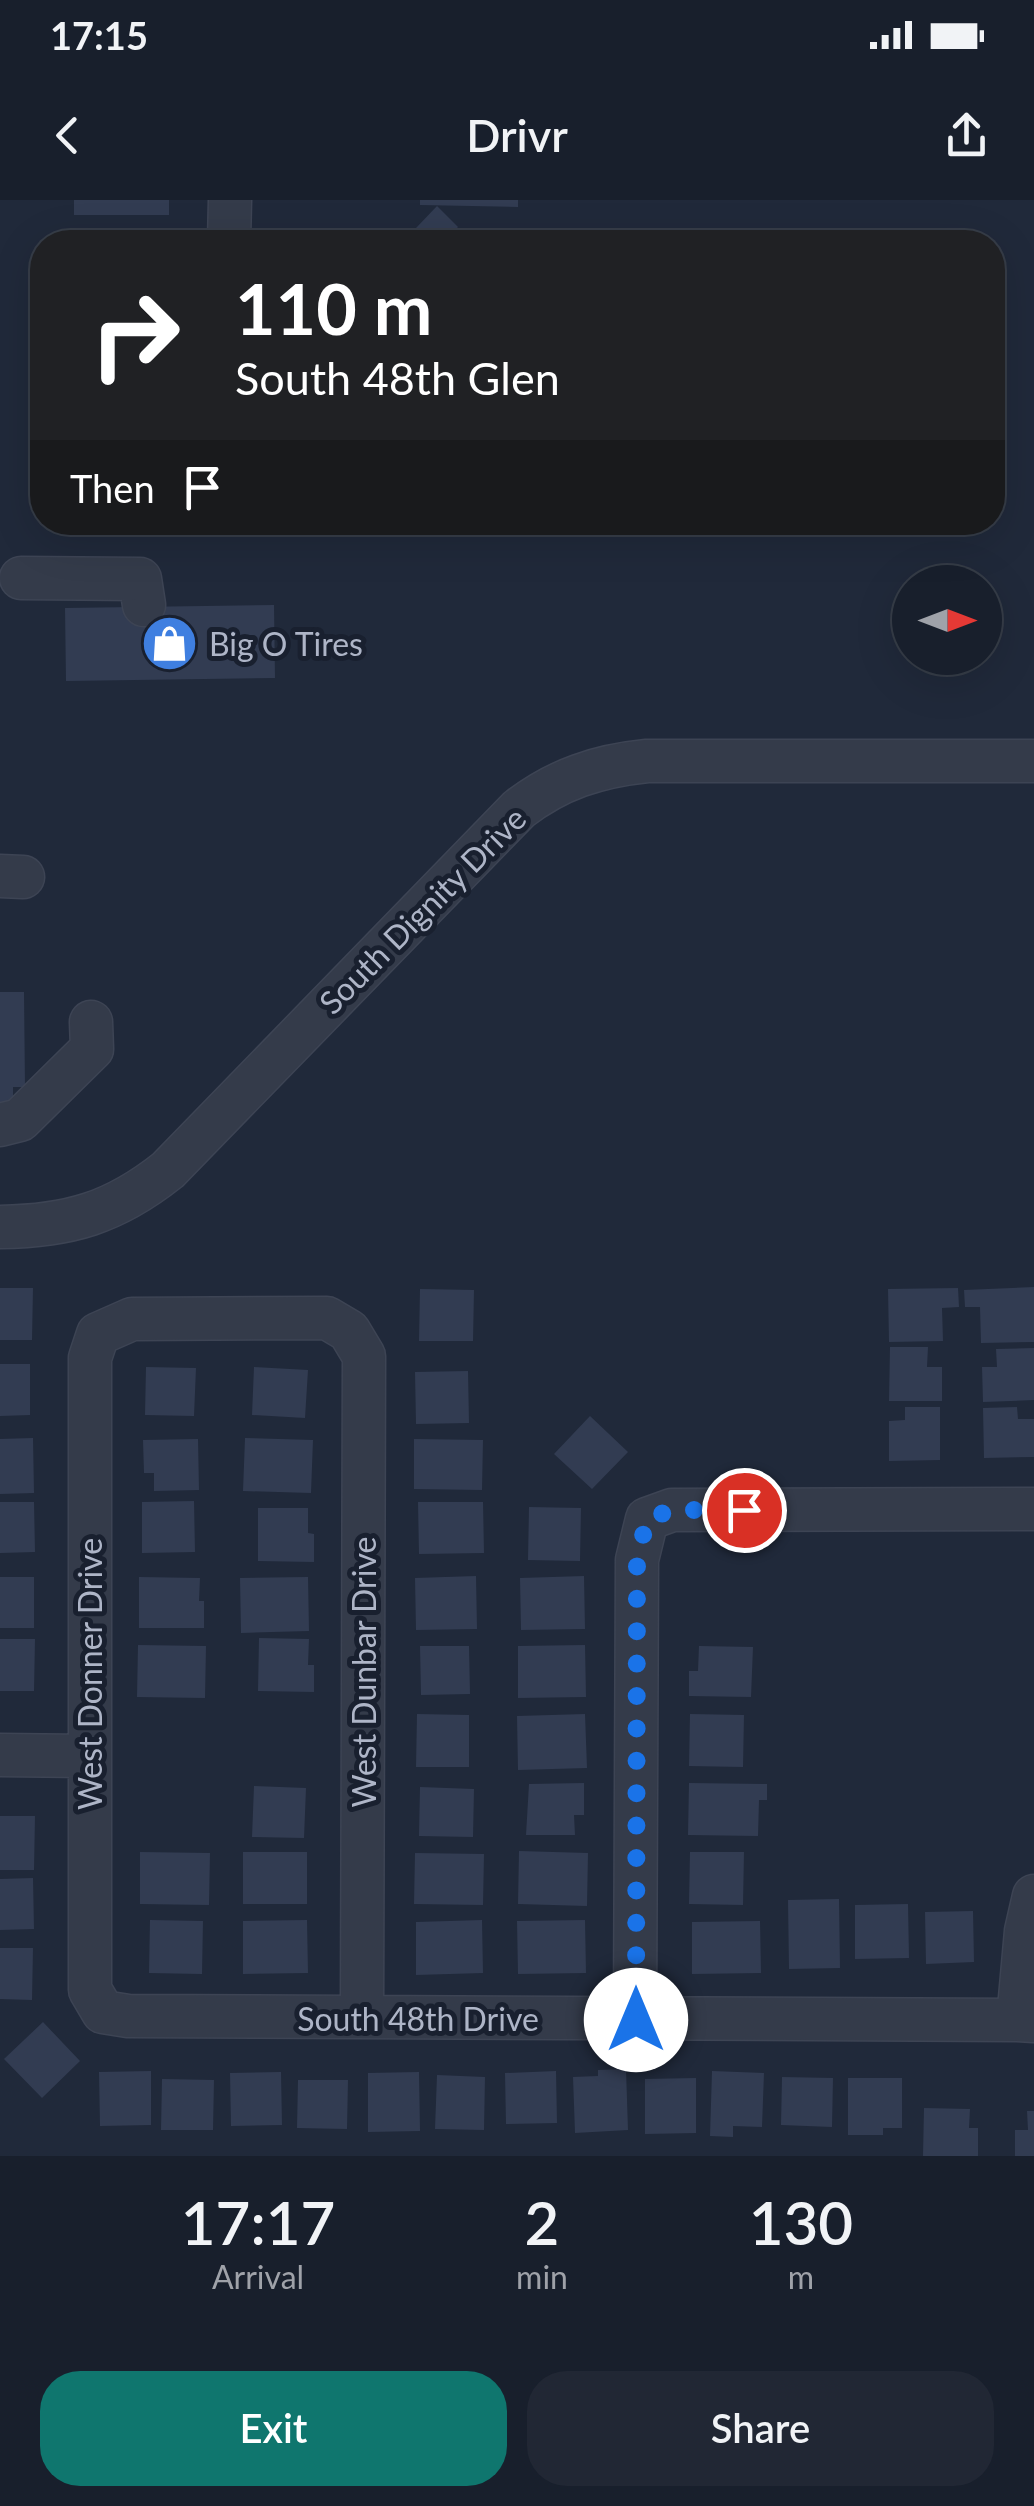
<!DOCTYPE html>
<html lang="en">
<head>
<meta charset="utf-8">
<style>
	:root { --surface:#181f2c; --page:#212734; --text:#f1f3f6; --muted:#9fa2a9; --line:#363d48; --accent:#0f766e }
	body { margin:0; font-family:Lato,sans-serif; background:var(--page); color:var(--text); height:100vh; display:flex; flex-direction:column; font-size:38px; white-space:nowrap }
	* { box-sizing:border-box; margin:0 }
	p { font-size:32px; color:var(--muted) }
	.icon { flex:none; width:55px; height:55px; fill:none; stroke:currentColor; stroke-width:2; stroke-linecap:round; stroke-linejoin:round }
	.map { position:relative; height:1956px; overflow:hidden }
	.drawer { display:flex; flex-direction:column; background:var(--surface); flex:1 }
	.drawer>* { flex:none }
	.top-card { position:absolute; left:30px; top:30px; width:975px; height:305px; border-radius:40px; box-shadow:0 10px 40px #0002,0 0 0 2px var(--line); background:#202124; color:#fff; overflow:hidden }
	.needle { width:65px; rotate:90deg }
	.tools { position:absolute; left:892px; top:365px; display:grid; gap:20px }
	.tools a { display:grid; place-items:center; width:110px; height:110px; border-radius:50%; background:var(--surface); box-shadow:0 10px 40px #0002,0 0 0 2px var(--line); font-size:50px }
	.pin { position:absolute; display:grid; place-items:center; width:85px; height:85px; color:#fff; margin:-42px; border:5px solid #fff; border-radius:50%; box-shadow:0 2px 10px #0007 }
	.me { position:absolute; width:110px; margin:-55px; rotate:0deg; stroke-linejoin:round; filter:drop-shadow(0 0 8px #0008) }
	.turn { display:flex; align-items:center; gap:35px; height:210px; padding:0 40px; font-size:45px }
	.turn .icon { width:130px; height:130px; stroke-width:2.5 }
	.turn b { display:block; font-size:70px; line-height:85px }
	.then { display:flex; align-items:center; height:95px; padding:0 40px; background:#0003; gap:20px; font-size:38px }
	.eta { display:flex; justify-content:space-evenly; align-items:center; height:170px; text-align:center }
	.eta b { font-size:60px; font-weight:600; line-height:70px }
	.primary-button { display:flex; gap:20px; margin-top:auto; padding:20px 40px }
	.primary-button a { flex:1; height:115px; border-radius:40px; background:var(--accent); color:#fff; font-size:40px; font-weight:600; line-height:115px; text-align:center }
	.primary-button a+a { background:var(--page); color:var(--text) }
	.status { display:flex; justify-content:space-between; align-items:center; height:70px; padding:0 50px; background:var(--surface); direction:ltr }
	.status svg { height:28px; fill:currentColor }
	header { display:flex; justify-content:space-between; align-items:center; height:130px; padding:0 40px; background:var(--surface); font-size:45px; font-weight:600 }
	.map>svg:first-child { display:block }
	.building { fill:#323c52 }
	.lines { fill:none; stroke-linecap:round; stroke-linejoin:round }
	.minor-casing { stroke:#3d4454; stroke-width:45 }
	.minor { stroke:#343b4a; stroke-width:42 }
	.route { stroke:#1a73e8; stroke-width:18; stroke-dasharray:0 32.4 }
	.labels { text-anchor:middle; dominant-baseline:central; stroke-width:10; stroke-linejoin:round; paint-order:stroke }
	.poi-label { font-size:32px; fill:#aeb5c7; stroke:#19202f; text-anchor:start }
	.street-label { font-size:32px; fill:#aeb5c7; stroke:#19202f }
</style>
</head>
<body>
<div class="status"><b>17:15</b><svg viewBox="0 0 49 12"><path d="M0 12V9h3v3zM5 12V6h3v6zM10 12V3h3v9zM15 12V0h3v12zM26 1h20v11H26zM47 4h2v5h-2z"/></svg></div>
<header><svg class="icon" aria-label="back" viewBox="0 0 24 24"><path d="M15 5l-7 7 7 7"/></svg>Drivr<svg class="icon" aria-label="share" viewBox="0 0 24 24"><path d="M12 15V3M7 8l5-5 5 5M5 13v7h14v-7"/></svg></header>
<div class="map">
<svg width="1034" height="1956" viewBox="0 0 1034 1956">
	<rect width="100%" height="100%" fill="#20293a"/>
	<!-- building -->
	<path class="building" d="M74 0H169V15H74Z
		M420 0H518V7L420 5Z
		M437 6 458 27 443 42H430L416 28Z
		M274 405 275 478 66 481 65 408Z
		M0 792H24L25 887H13V909H0Z
		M1034 1087V1142L981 1143 980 1107H965L964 1090Z
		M0 1088H33L32 1140H0Z
		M958 1088 959 1107 942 1108 943 1141 889 1142 888 1089Z
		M420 1089 474 1090 473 1141H419Z
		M890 1147H928L927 1167H942V1201H889Z
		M1034 1148V1200L983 1202 982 1167H997L996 1149Z
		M0 1164H30V1215L0 1216Z
		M146 1167 196 1168 194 1216 145 1215Z
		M254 1167 308 1170 305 1218 252 1215Z
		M468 1171 469 1223 416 1224 415 1172Z
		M905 1207H940V1260L889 1261V1221L905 1220Z
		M1017 1207 1018 1219H1034V1257L984 1258 983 1208Z
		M590 1216 628 1252 592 1289 554 1254Z
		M33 1238 34 1293 0 1294V1239Z
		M245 1238 313 1240 311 1293 243 1291Z
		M198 1239 199 1290 154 1291V1273H144L143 1240Z
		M414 1239 483 1240 482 1290 414 1289Z
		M194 1301 195 1352 142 1353V1302Z
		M0 1302H34L35 1352 0 1353Z
		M418 1302H483L484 1353 419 1354Z
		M529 1307 581 1308 580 1361 528 1360Z
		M258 1308H308V1333L314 1334V1362L258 1361Z
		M476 1376 477 1429 416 1430 415 1378Z
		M584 1376 585 1429 521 1430 520 1378Z
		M0 1377H34V1428H0Z
		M139 1377 200 1378 199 1401H204V1428H139Z
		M308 1377 309 1431 241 1433 240 1378Z
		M259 1438 309 1439 308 1465H314V1492L258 1491Z
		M0 1439H35L34 1491H0Z
		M138 1445 206 1446 205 1498 137 1497Z
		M585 1445 586 1497 518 1498V1446Z
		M420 1446H469L470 1494 421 1495Z
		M699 1446 753 1447 751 1497 689 1496V1471H698Z
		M417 1514 469 1515V1567H416Z
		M585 1514 587 1568 518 1570 517 1516Z
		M690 1514 744 1515 743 1567 689 1566Z
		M584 1583V1615H574L575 1635H526L529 1584Z
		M689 1583 767 1584V1600H759L758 1636 688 1635Z
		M254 1586 306 1588 304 1638 252 1637Z
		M420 1587 474 1589 473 1637 419 1636Z
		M0 1616H35L34 1670H0Z
		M519 1651 588 1653 587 1706 518 1704Z
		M140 1652 210 1653 209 1705 140 1704Z
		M243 1652H307V1704H243Z
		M690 1652H744L743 1705 689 1704Z
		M415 1653 484 1654 483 1705 414 1704Z
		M33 1678 34 1729 0 1730V1679Z
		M839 1699 840 1768 789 1769 788 1700Z
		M908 1704 909 1758 855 1759V1705Z
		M973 1711 974 1762 926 1764 925 1712Z
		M150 1720 203 1721 202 1774 149 1773Z
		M307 1720 308 1773 243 1774V1721Z
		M482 1720 483 1773 416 1775V1722Z
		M585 1720 586 1773 518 1774 517 1721Z
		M760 1721 761 1773 692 1774V1722Z
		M0 1748H33L32 1800 0 1799Z
		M43 1822 80 1861 42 1898 4 1859Z
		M626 1869 628 1930 575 1933 573 1877 598 1876V1870Z
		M151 1871V1925L100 1926 99 1872Z
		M556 1871 557 1923 506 1924 505 1873Z
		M712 1871 764 1873 762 1927 733 1926V1937L710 1936Z
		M281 1872 282 1925 231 1926 230 1873Z
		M419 1872 420 1931 368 1932V1873Z
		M437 1875 485 1877 484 1930 435 1929Z
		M782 1877 833 1878 832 1927 781 1925Z
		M696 1878V1933L645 1934V1879Z
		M848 1878H902V1928H883V1935H848Z
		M162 1879 214 1880 213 1930H161Z
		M298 1880H348L347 1929 297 1928Z
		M924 1908 970 1909 969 1928H978V1956H923Z
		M1027 1911H1034V1956H1015V1930H1028Z"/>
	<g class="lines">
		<defs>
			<path id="minor" d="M229 42 230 0
				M21 378 140 379 144 405
				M0 676 23 677
				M0 925 20 920 92 849 91 822
				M0 1027C69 1026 114 1013 168 970L519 609C558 579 598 566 647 561H1034
				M0 1555 88 1556
				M362 1817 364 1156 349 1131 327 1118 132 1119 98 1134 90 1158V1790L103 1812 128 1816 1018 1820 1034 1821
				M635 1820 637 1360 647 1319 672 1310 1034 1309
				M1018 1820 1026 1731 1034 1696"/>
		</defs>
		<!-- minor casing -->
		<use href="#minor" class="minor-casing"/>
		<!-- minor -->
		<use href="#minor" class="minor"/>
	</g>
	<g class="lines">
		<!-- route -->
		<path class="route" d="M636 1820 637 1360 647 1319 672 1310H744"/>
	</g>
	<!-- icons -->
	<defs>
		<symbol id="shop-disc" viewBox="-11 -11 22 22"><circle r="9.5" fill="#3f7fe0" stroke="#19202f"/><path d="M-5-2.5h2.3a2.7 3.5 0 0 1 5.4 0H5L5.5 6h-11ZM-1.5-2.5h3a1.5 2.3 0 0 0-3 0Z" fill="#fff"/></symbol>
	</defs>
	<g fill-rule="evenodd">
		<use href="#shop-disc" x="138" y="412" width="63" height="63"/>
	</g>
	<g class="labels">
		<!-- poi labels -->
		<g class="poi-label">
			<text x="209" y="443">Big O Tires</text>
		</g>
		<!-- street labels -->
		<g class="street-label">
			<text transform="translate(422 710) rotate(-45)">South Dignity Drive</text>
			<text transform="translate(363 1472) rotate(-90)">West Dunbar Drive</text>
			<text transform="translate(89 1474) rotate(-90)">West Donner Drive</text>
			<text x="418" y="1818">South 48th Drive</text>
		</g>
	</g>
</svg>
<div class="tools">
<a><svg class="needle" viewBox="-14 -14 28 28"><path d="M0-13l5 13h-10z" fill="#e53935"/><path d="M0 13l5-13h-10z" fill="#9fa2a9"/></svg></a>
</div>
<div class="pin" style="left:744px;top:1310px;background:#d93025"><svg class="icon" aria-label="arrive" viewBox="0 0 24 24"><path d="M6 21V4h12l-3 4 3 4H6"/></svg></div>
<svg class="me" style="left:636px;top:1820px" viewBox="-20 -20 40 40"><circle r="19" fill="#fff"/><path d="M0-13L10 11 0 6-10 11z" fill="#1a73e8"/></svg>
<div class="top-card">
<div class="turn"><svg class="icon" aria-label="right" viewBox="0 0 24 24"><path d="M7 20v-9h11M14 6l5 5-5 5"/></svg><div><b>110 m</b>South 48th Glen</div></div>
<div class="then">Then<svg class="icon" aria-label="arrive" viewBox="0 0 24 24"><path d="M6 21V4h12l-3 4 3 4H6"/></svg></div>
</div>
</div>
<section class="drawer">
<div class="eta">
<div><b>17:17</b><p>Arrival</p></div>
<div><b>2</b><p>min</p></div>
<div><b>130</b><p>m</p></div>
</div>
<div class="primary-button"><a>Exit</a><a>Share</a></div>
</section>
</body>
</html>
